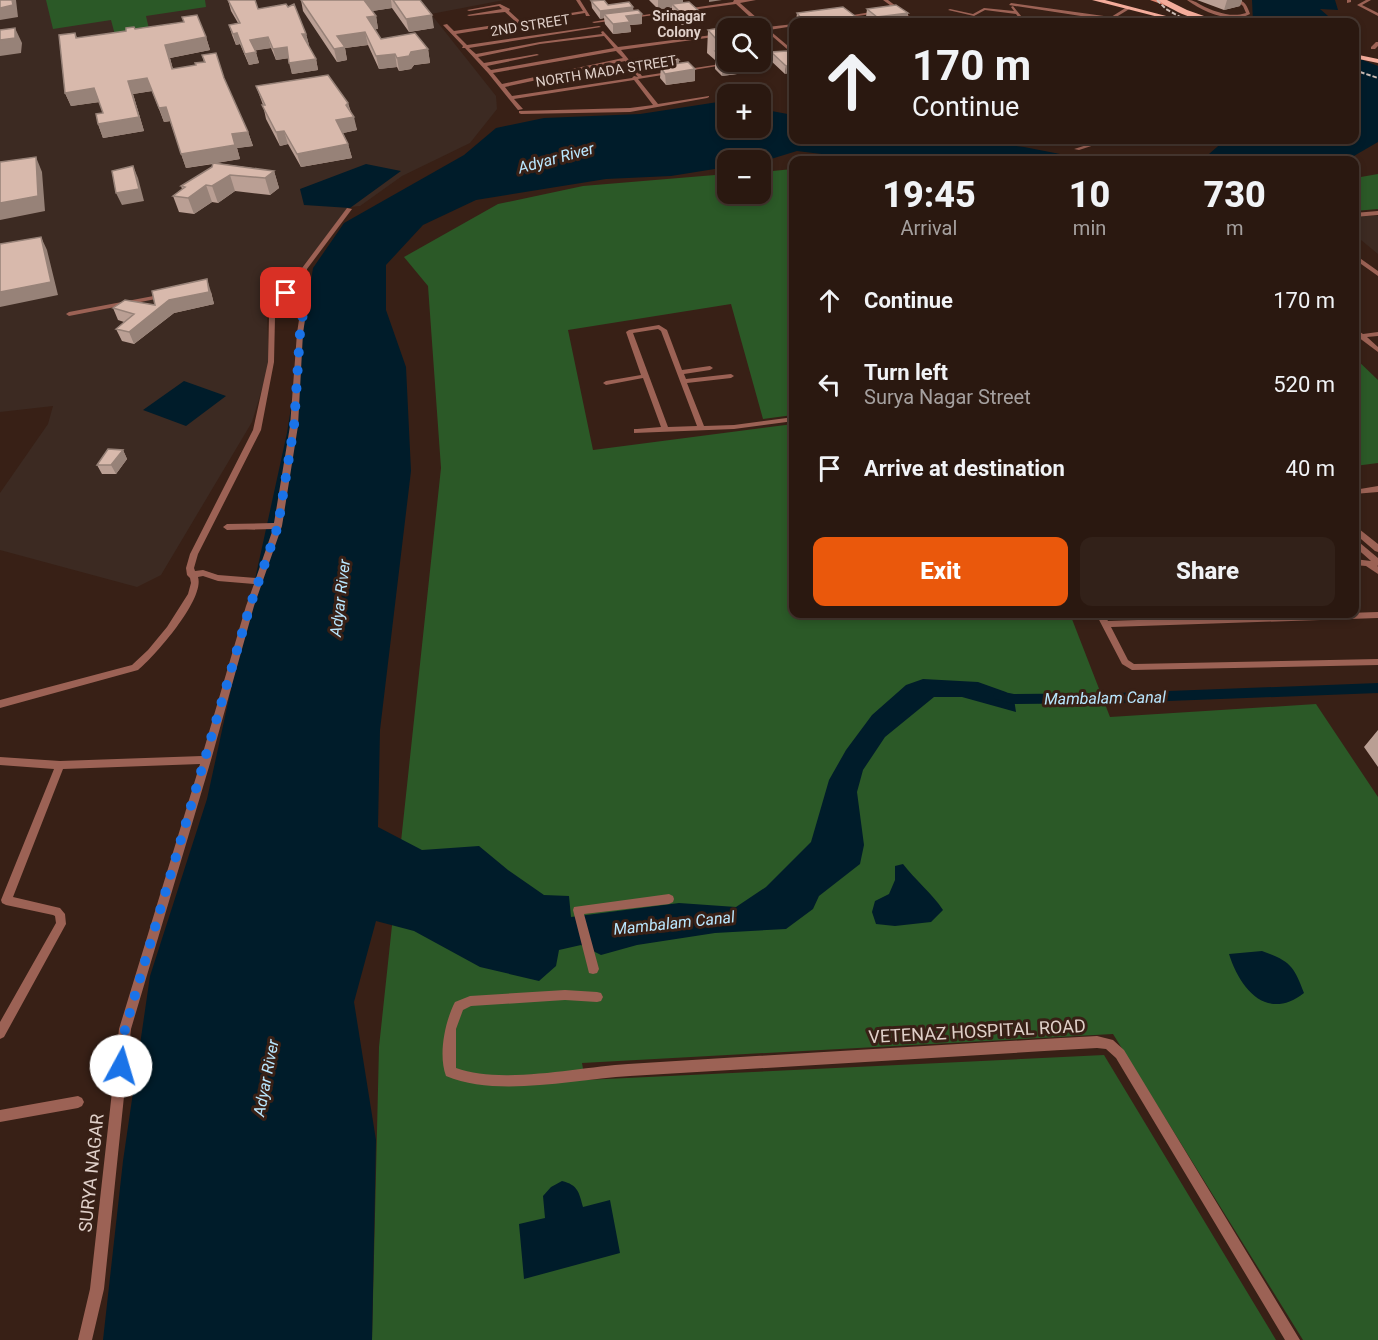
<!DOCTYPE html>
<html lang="en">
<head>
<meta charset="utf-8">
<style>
	:root { --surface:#2a1810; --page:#322119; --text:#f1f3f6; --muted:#a5a09f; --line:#463730; --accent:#ea580c }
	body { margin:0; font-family:Roboto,sans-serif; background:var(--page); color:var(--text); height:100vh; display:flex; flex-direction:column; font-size:22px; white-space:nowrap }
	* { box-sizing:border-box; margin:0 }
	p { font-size:20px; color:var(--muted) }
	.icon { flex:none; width:33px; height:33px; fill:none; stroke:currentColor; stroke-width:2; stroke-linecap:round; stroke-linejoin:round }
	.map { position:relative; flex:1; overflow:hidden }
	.side { position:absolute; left:789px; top:156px; width:570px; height:462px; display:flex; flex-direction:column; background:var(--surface); border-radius:12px; box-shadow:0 3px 9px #0003,0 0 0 2px var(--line) }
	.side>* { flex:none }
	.top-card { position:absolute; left:789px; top:18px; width:570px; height:126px; border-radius:12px; box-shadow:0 3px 9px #0003,0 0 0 2px var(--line); background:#2a1810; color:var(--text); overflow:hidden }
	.tools { position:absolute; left:717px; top:18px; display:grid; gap:12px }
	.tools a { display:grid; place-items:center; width:54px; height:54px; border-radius:12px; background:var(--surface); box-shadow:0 3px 9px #0003,0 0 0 2px var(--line); font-size:30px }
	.pin { position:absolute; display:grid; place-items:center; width:51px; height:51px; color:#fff; margin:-26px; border-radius:12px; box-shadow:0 3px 9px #0006 }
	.me { position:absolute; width:66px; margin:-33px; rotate:6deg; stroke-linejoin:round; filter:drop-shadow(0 0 4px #0008) }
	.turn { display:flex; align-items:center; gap:21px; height:126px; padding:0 24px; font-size:27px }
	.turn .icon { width:78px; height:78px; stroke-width:2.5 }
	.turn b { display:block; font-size:42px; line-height:51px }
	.eta { display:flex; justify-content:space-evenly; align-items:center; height:102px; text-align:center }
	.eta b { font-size:36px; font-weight:800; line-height:42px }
	.button { display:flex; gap:12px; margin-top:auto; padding:12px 24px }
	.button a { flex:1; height:69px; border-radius:12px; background:var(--accent); color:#fff; font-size:24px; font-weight:800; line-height:69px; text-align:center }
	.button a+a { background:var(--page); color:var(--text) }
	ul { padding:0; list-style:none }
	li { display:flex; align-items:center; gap:18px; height:84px; padding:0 24px }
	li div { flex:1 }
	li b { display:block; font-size:22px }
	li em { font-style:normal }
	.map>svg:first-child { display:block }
	.education { fill:#3c2a22 }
	.green { fill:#2b5927 }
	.water { fill:#001c2a }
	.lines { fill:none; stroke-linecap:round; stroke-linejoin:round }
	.canal { fill:#001c2a; fill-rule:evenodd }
	.street { fill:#9c6255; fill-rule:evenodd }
	.secondary { fill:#de826d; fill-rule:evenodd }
	.primary { fill:#f4ac9b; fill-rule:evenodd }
	.rail { stroke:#cdbdb5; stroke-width:2; stroke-dasharray:4.5 2; stroke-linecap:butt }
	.wall { fill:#ba9f94 }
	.shaded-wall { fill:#978278 }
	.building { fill:#d8b9ac; stroke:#978278; stroke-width:1.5 }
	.route { stroke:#1a73e8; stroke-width:10; stroke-dasharray:0 18 }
	.labels { text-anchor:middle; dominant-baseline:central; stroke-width:6; stroke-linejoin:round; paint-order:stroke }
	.far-neighbourhood-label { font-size:14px; font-weight:bold; fill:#dfcfc8; stroke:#382016 }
	.far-street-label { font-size:14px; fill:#dfcfc8; stroke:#382016 }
	.water-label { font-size:16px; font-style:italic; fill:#b9e7ff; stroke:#382016 }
	.near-street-label { font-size:18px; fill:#dfcfc8; stroke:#382016 }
</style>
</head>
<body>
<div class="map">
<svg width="1378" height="1340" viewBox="0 0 1378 1340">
	<rect width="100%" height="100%" fill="#382016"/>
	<!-- education -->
	<path class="education" d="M0 0H504L431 14 496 96 497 109 470 143 402 176 360 206 349 207 282 293 267 316 269 366 252 422 161 575 137 587 0 550V493L48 424 53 406 0 412Z
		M1355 216H1378V254L1355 235Z"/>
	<!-- green -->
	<path class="green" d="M46 0H205L206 7 146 16 149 29 115 35 111 20 53 29Z
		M793 169V415L763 419 731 304 568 330 593 450 793 424 794 614H1070L1110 717 1316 704 1378 797V1340H1303L1113 1034 582 1063 585 1080 1104 1055 1276 1340H372L379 1047 441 468 428 286 404 257 498 204 583 186 727 174 728 194H760L761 172Z
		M1378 174V209L1355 211V178Z
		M1354 357 1378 380V463L1355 466Z"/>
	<!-- water -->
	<path class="water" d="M1252 0H1335L1338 10 1320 9 1335 22H1253Z
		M1355 57 1378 66V142L1347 160H1194L1209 154 1225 140H1354Z
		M718 102 727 104 728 128H760L761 109 793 115 794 140H963L1024 147 1091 160H871L797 151 761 162 728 160 727 167 671 176 606 179 476 200 423 225 386 265V310L406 367 411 471 380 730 378 827 422 850 479 846 508 870 544 895 569 896 571 917 679 903 736 907 766 887 811 842 829 780 846 750 872 715 906 685 923 679 978 682 1006 692 1014 699 1016 712 962 697H934L885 737 863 770 857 792 864 845 860 864 819 896 813 909 786 929 715 933 637 945 601 955 581 945 559 950 556 966 539 981 480 967 414 931 376 921 354 1002 376 1140 372 1340H103L123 1161 150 976 207 799 287 433 313 268 344 223 464 155 496 128 544 118 640 114Z
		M366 164 401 171 350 208 304 205 300 189Z
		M184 381 226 396 186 426 143 410Z
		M903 864C915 880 932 893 943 910L931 922 895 926 876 924 872 912 875 901 889 894 895 880V866Z
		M1262 951C1290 961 1294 966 1304 993 1267 1022 1240 989 1229 954Z
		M562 1181C578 1185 579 1192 583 1207L610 1200 620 1253 524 1279 519 1224 545 1218 543 1196 551 1187Z"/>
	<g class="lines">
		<!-- canal -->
		<path class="canal" d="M1378 683V693L1117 703 1014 704 995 699 993 696 995 693 999 691 1014 694 1117 693Z"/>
		<!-- street -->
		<path class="street" d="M576 0H580L590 16H586L585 13 456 34 467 45 599 26 601 27 469 48 476 54 540 42 602 34 601 32 603 31 618 47 728 33V35L621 50 642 76 734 62H742L638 79 658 104 709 96V97L707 98 630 112 521 114 519 113V111L630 108 653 105 634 80 514 99 523 109 518 110 488 73 465 48H462L463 46 443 25 447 24 454 31 516 22 505 12 469 16 467 15 502 9 499 6 469 11 467 10 500 4 510 9 509 11 520 21 583 11ZM604 36 614 48 491 70 487 66 539 55 537 54 484 63 478 57 540 44ZM616 51 623 58 502 84 493 73ZM625 61 638 77 634 76 632 78 512 96 505 87Z
			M734 0H756L740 3 767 27 794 24V26L769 30 794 51V55L765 30H761L762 28 736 4 632 18 630 17 733 2Z
			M883 0H888L917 22H913Z
			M1187 0C1193 0 1196 2 1201 5 1215 12 1231 18 1246 13L1243 6 1236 0C1245 0 1247 6 1250 14 1231 24 1203 12 1187 0Z
			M1347 0H1351V2L1347 3Z
			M1366 0H1371L1362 5 1378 13V16L1357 5Z
			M1011 3 1111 17 1127 7 1131 8 1108 22 1106 21 1107 20 1009 5Z
			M1013 6 1026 22H1022L1016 14 985 10 974 16 948 10 950 9 973 14 984 8 1014 11 1011 7Z
			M877 11 879 13 843 18 841 17Z
			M1160 16 1164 17 1160 22H1156Z
			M616 18 618 20 594 23 592 22Z
			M1376 42H1378V46L1375 49H1371V47Z
			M782 54H784V56L760 59V57Z
			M1103 140H1110L1079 150 1074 149Z
			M347 208 352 209 307 269 308 300 303 333 298 426 282 526 254 606 211 760 131 1029 104 1289 92 1340H78L90 1289 119 1029 200 764 63 769 13 897 60 908 65 914 66 924 4 1037 0 1039V1022L56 923 55 916 53 915 6 905 2 903 1 900 54 769 0 765V757L60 761 202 756 246 606 254 584 218 581 203 576 198 577C205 599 155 656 138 670L0 708V700L132 665 148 650 167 627 188 594 191 583 190 578 187 575 186 568 190 554 253 430 268 362 269 317 284 292ZM301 277 302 300 297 333 290 426 274 523 227 524 223 527 227 530 273 529 256 578 218 575 203 570 195 571 194 568 198 554 261 430 274 362 275 317 289 293Z
			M1378 211V215L1354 217V213Z
			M1354 254 1378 271V276L1354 259Z
			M164 294 166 295V297L69 316 66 314 69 312Z
			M659 325 667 330 682 370 710 366 713 368 710 370 684 374 686 379 731 374 734 376 731 378 687 383 704 426 734 425 794 417V421L734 429 634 433V429H637L661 427 643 378 606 385 603 383 606 381 641 375 626 332 629 330ZM658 329 661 331 697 426 668 427 633 333Z
			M1354 328 1363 334 1378 332V336L1367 337 1378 347V352L1354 334Z
			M1378 486V492L1354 494V490Z
			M1354 525 1378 544V552L1375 551 1354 533Z
			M1354 538 1378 558V566L1377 565 1378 567V574L1366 566 1354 565V559L1371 561 1354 546Z
			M1378 612V618L1111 627 1128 660 1134 664 1378 659V665L1132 670 1122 664 1096 614H1104L1108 621Z
			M669 894 673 896 674 899 673 902 669 904 584 914 599 969 597 973 593 974 589 973 573 910 574 907Z
			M565 990 597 992 601 993 603 997 601 1001 597 1002 565 1000 471 1006 463 1010 456 1029V1068C501 1085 579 1067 628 1064 784 1054 941 1045 1097 1036L1113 1040 1124 1050 1300 1340H1285L1116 1058 1106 1049 1097 1048C941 1057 786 1067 630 1076 573 1079 499 1098 446 1076 438 1055 445 1021 455 1002L470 996Z
			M78 1096 82 1098 84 1102 82 1106 78 1108 0 1122V1110Z"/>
		<!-- secondary -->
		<path class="secondary" d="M1150 0H1159L1177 7 1172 8Z"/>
		<!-- primary -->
		<path class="primary" d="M1092 0H1105L1189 22H1178Z
			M1158 0H1167L1187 10 1221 22C1201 24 1174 12 1158 0Z
			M1354 54 1378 59V63L1354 58Z"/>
		<!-- rail -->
		<path class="rail" d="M1157 0 1166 9 1189 22
			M1354 70 1378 78"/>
	</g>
	<!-- wall -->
	<path class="wall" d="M228 0 258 9 306 34 309 45H308L316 59 318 70 292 74 289 58 276 60 271 48 255 50 259 63 249 65 240 44 236 45 232 35 229 25 238 23 231 11Z
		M301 0H420L434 28 409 32 392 8 372 11 376 16 378 29H375L381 39 428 49 430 63 414 65 411 69 399 71 397 67 379 69 368 45 345 48 347 60 337 62 303 11Z
		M649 0H683V2L698 22 682 25 672 15V8L658 9Z
		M1197 0H1242L1240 6 1224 10Z
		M591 1 608 5 633 7V10L642 24 630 25 631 32 613 34 605 24 604 18 600 19 592 8Z
		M867 9 908 13 907 20 891 22H873L866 17Z
		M797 13 863 22H796Z
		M708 30 728 35V62L739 69 737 70V74L722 76 715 69V60L707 53Z
		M75 33 77 38 206 37 210 50 170 58 173 69 196 65 204 62 202 55 224 78 248 132 253 146 237 148 240 159 216 163 274 171 279 188 270 195 235 191 218 203 212 202 194 214 179 212 173 196 182 189 181 186 212 167 213 164 186 168 170 121 164 122 152 91 133 94 144 131 103 138 98 124 103 113 99 102 71 106 65 93Z
		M788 51 785 74 770 60 771 52Z
		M659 57 679 63 695 81 666 85 660 78 661 66 659 64Z
		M256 86 348 103 357 130 343 133 348 144 352 158 301 167 288 144 280 146 266 119 263 105Z
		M211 292 214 304 174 313 134 344 122 341 116 329 124 322 118 320 113 308 155 305Z
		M123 450 127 459 116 474H102L97 465Z
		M1378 730V767L1364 747Z"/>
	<!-- shaded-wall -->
	<path class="shaded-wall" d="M12 0H16L18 17 0 20V8Z
		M364 0H391L392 8 366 12Z
		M658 0H683V7L672 4V8L658 9Z
		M709 0H722L709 2Z
		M1227 0H1242L1240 6 1224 10Z
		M633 7 634 14H604V18L600 19V11Z
		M699 11 698 22 682 25V14Z
		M908 13 907 20 891 22H876L877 17Z
		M642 14V24L630 25 631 32 613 34V24L626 16Z
		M432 15 434 28 409 32 406 19Z
		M376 16 378 29 370 30 367 17Z
		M830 18 829 22H804Z
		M15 28 22 43 21 53 0 56V40Z
		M365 32 368 45 345 48 347 60 337 62 334 49 337 36Z
		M237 33 240 44 236 45 233 34Z
		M302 34H306L309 45H305Z
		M206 37 210 50 170 58 176 83 165 45Z
		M268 37 271 48 253 51 250 40Z
		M728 38V62H739V69L737 70V74L722 76 723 59 717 53V40Z
		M287 47 290 58 276 60 273 49Z
		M428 49 430 63 414 65 411 69 399 71 397 58 411 52Z
		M256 52 259 63 249 65 245 54Z
		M395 54 397 67 379 69 376 56Z
		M316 59 318 70 292 74 289 63Z
		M679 60V68L664 70V63Z
		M794 65V73L785 74 786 66Z
		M695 69V81L666 85 665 74Z
		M147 78 152 91 133 94 144 131 103 138 98 124 128 81Z
		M94 88 100 102 71 106 65 93Z
		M348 103 351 117H354L357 130 339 134 336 120Z
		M166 107 171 121 164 122 159 108Z
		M284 131 288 144 280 146 276 132Z
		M248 132 253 146 237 148 240 159 186 168 181 154 232 134Z
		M348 144 352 158 301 167 297 154Z
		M36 157 42 172 45 211 0 220V203Z
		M133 166 138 178 144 201 122 205 116 193Z
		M274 171 279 188 270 195 265 178Z
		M230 175 235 191 218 203 212 186Z
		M206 185 212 202 194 214 188 198Z
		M41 237 47 250 58 295 0 307V292Z
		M207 279 211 292 214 304 174 313 134 344 129 332 169 300Z
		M123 450 127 459 116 474 111 465Z"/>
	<!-- building -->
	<path class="building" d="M0 0H12L13 5 0 8Z
		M228 0H255L258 9 286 4 288 7 294 4 306 34H302L316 59 289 63 287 47 273 49 268 37 250 40 256 52 245 54 237 33 233 34 229 25 240 23Z
		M301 0H364L376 16 367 17 381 39 415 33 428 49 411 52 409 56 397 58 395 54 376 56 365 32 337 36 345 47 334 49Z
		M393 0H420L432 15 406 19Z
		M604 0 608 5 629 2 633 7 600 11 591 1Z
		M689 2 699 11 682 14 672 4Z
		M896 5 908 13 877 17 867 9Z
		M843 7 863 22H835L830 18 804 22 797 13Z
		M638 10 642 14 626 16 630 22 613 24 604 14Z
		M197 15 206 37 165 45 172 69 196 65 195 63 205 62 202 55 216 53 224 78 248 132 232 134 235 145 181 154 166 107 159 108 147 78 128 81 139 117 98 124 96 114 103 113 94 88 65 93 59 35 75 33 76 38 126 31V28L134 27 135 29 184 22 182 17Z
		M1028 18H1037L1038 22H1029Z
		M15 28V38L0 40V30Z
		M720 28 728 35V38L717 40 708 30Z
		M728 49V58L723 59 715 51Z
		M788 51 794 56V65L786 66 771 52Z
		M673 55 679 60 664 63 659 57Z
		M688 62 695 69 665 74 660 66Z
		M328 75 348 103 346 105 354 117 336 120 348 144 297 154 284 131 276 132 262 105H265L256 86Z
		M36 157 38 196 0 203V162Z
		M213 163 274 171 265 178 230 175 212 186 206 185 188 198 173 196 185 187 181 186 212 167Z
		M133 166 139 189 116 193 112 171Z
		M41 237 51 282 0 292V244Z
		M207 279 209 292 169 300 129 332 116 329 134 314 113 308 125 300 155 305 152 291Z
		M108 449 123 450 111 465H97Z"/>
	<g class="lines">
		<!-- route -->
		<path class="route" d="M121 1066 125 1029 250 606 278 526 294 426 300 333 305 300 304 269 286 293"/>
	</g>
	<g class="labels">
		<!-- far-neighbourhood labels -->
		<g class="far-neighbourhood-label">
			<text x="679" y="16">Srinagar<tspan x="679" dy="16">Colony</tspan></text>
		</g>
		<!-- far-street labels -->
		<g class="far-street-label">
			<text transform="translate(530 25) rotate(-9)">2ND STREET</text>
			<text transform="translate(606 71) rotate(-9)">NORTH MADA STREET</text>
		</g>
		<!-- water labels -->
		<g class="water-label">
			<text transform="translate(556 158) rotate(-15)">Adyar River</text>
			<text transform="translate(340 598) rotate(-83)">Adyar River</text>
			<text transform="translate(1105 698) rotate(-1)">Mambalam Canal</text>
			<text transform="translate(674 923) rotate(-6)">Mambalam Canal</text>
			<text transform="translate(266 1078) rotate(-79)">Adyar River</text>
		</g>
		<!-- near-street labels -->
		<g class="near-street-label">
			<text transform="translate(977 1031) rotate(-3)">VETENAZ HOSPITAL ROAD</text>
			<text transform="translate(91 1173) rotate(-84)">SURYA NAGAR</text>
		</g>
	</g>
</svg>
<div class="tools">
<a><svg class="icon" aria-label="search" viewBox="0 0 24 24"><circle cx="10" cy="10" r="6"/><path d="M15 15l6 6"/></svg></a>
<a>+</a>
<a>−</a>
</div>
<div class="pin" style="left:286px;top:293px;background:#d93025"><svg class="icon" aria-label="arrive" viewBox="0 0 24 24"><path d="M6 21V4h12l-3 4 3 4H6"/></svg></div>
<svg class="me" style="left:121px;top:1066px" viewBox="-20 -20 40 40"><circle r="19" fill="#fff"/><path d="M0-13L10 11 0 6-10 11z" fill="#1a73e8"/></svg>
<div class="top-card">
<div class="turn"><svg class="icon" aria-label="ahead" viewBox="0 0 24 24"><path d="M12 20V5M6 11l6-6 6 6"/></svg><div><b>170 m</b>Continue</div></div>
</div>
<section class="side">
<div class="eta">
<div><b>19:45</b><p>Arrival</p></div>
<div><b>10</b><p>min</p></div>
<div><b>730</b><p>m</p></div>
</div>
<ul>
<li><svg class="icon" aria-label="ahead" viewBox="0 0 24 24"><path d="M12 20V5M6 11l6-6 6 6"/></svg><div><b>Continue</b></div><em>170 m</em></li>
<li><svg class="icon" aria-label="left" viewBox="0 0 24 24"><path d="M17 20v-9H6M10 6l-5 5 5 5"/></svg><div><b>Turn left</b><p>Surya Nagar Street</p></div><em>520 m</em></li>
<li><svg class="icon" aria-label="arrive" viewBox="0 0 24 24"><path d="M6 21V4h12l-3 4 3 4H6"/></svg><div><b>Arrive at destination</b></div><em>40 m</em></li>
</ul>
<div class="button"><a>Exit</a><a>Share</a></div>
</section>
</div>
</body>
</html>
